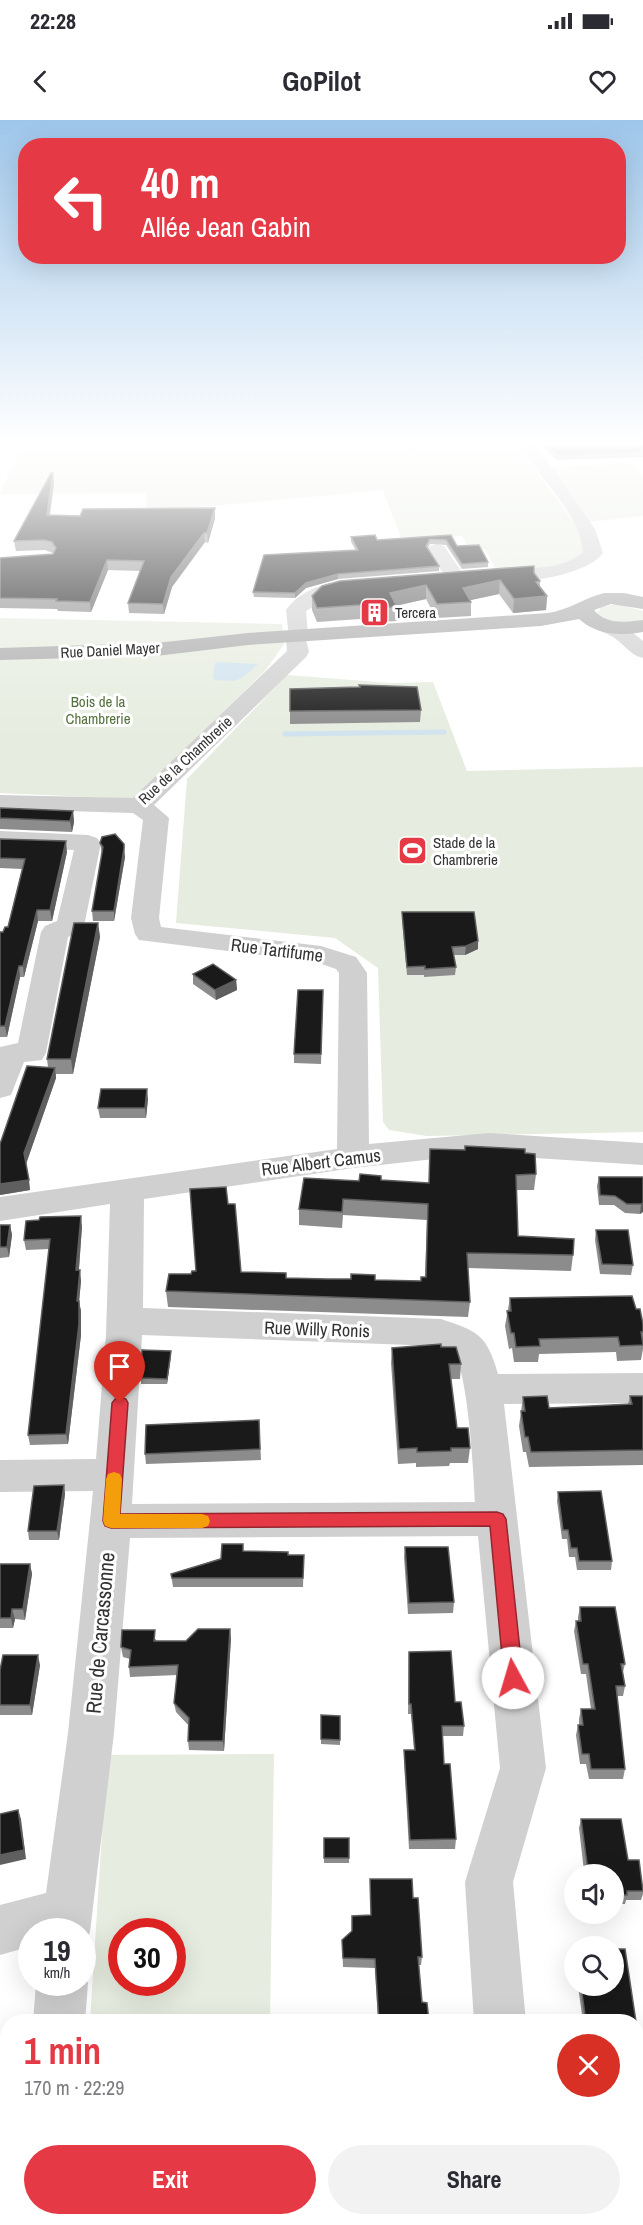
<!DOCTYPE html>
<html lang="en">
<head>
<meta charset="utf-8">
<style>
	:root { --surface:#fff; --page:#f2f2f3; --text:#2b2b33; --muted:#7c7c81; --accent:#e63946 }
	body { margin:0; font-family:"Archivo Narrow",sans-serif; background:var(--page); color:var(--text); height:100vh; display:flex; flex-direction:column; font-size:22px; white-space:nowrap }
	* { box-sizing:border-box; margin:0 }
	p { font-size:20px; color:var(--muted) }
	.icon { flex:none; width:33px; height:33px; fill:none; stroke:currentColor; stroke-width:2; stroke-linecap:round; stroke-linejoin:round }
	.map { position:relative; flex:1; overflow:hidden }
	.drawer { position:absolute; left:0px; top:1894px; width:644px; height:212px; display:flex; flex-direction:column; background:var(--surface); border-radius:24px 24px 0 0; box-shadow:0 6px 24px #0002 }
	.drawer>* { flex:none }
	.hud { position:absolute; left:18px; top:18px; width:608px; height:126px; border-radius:24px; box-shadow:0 6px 24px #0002; background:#e63946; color:#fff; overflow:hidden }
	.controls { position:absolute; left:564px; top:1744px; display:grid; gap:12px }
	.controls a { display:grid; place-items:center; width:60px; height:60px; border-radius:50%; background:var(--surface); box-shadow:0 6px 24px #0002; font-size:30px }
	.speed { position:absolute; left:18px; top:1798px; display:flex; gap:12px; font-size:30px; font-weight:700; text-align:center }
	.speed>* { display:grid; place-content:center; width:78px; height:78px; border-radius:50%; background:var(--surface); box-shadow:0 6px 24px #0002; line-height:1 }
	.speed small { font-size:15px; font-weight:400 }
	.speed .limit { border:9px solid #d22; background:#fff; color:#111 }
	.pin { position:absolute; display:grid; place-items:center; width:51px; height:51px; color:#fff; margin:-62px -26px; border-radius:50% 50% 50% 0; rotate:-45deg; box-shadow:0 0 6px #0007 }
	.pin .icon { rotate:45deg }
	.me { position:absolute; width:66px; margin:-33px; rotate:354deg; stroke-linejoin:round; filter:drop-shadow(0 0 4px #0008) }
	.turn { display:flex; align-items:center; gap:21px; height:126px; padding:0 24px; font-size:27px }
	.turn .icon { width:78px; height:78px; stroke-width:2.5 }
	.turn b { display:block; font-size:42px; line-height:51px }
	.round { display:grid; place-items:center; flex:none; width:63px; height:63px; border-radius:32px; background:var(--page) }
	.overview { display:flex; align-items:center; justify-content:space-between; height:102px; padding:0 24px }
	h1 { font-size:36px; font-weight:700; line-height:45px; color:var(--accent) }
	.cta { display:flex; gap:12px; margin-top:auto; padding:12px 24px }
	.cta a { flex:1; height:69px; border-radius:36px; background:var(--accent); color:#fff; font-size:24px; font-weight:700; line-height:69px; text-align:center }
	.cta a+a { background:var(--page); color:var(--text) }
	.status { display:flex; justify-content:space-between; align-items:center; height:42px; padding:0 30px; background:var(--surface); direction:ltr }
	.status svg { height:16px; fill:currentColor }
	header { display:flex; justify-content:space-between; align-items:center; height:78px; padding:0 24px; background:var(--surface); font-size:27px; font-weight:700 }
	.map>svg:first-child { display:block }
	.green { fill:#e6ecdf; fill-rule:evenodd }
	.water { fill:#cfe2ee }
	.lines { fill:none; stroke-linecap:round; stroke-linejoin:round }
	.stream { stroke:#cfe2ee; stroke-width:5 }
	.minor { fill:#d0d0d0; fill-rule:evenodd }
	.major { fill:#ababab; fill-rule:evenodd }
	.wall { fill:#8c8c8c }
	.shaded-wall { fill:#5f5f5f }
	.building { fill:#1a1a1a; stroke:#5f5f5f; stroke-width:1.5 }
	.route { fill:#e63946; stroke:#96252e; stroke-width:1.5 }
	.slow { fill:#f59e0b }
	.labels { text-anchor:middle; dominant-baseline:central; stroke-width:6; stroke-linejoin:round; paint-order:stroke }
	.far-poi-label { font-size:15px; fill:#333; stroke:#fff; text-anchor:start }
	.far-street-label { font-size:15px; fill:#333; stroke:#fff }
	.far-park-label { font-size:15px; fill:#56703f; stroke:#fff }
	.street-label { font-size:18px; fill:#333; stroke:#fff }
	.near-street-label { font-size:21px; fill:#333; stroke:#fff }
</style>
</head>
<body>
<div class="status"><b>22:28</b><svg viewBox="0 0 49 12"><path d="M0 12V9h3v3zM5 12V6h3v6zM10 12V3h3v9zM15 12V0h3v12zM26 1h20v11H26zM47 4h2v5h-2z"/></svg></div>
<header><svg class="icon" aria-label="back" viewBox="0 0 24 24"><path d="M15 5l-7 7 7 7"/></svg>GoPilot<svg class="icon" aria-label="heart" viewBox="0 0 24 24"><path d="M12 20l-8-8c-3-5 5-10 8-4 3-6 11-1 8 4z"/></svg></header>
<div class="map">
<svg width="643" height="2105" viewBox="0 0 643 2105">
	<rect width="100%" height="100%" fill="#fff"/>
	<!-- green -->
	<path class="green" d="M77 326H412L415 330 518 326 575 404 586 432 581 440 548 448 497 451 485 429H469L462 416 401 418 383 370 147 392 146 373 0 374 19 330 75 329Z
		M634 342 643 358V396L586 402 547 348Z
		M617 484 643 491V500L614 503 597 494 601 487Z
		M0 498 282 504 284 524 265 551 133 679 0 673Z
		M287 555 391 563 433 562 467 651 643 647V1012L427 1016 389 1010 383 1002 378 848 335 818 176 803 187 659Z
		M274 1634 270 1902H90L107 1635ZM122 1812H172V1863H122Z
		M261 2099H329L330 2105H261Z"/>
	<!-- water -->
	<path class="water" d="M220 542 258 544C240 561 239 562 215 560L213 557 215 543Z"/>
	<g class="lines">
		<!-- stream -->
		<path class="stream" d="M285 614 444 612"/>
		<!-- minor -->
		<path class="minor" d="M521 326H537L595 409 603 433C586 457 509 467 482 460L479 456 482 452C514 444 556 456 583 432 579 392 540 360 521 326Z
			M437 424 444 426 466 458 463 462H449L446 458 428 430 430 426Z
			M357 459 364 461 367 465 364 469 331 476 306 491 308 515 306 519 309 532 306 537 154 685 169 698 159 798 161 807 321 826 356 837 367 853 369 1024 489 1013 643 1023V1045L489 1035 443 1038 353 1048 144 1079 143 1188 441 1199C478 1211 487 1215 498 1254L643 1253V1283L504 1284 546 1648 513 1762 526 1902H474L465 1762 500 1648 478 1416 130 1418 114 1613 90 1812 82 1830V1812H32V1826L0 1835V1785L46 1773 68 1613 93 1371 0 1372V1340L96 1339 106 1215 110 1084 0 1101V1077L337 1029 339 853 336 849 316 842 139 820 135 814 131 798 143 700 133 693 0 689V675L133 678 287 531 286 521 289 517 286 490C302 467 331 462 357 459ZM142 1215 438 1226C444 1229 451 1231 454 1235 468 1251 474 1357 475 1382L132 1384Z
			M605 500 627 508 643 521V538C629 535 623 522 611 516 605 512 599 512 595 506L598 502Z
			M0 711 88 715 97 718 101 723 84 806 80 812 68 817 46 933 42 940 24 942 11 975 0 978V927L18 923 41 812 45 806 57 801 74 730 0 727Z
			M82 1851 88 1863 85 1902H33L36 1863H82Z
			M636 1967H643V2021H636Z
			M17 2098H73L72 2105H16Z"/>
		<!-- major -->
		<path class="major" d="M604 473H624L643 477V489L611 484 594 490C606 505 627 502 643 500V512C621 516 596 515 579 499L541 506 248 525 156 536 0 540V528L156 523 248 513 548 493C569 490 584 478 604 473Z"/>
	</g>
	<!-- wall -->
	<path class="wall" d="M540 326H643V337L557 340Z
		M54 363 50 395 215 398 208 423 205 422 172 467 164 494 129 493 128 483 140 451 108 450 91 492 58 491 57 489 0 488V438L53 434V433L45 430 16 431 14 421Z
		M451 415 457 426 488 442V447L462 449 446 425 430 424 428 428 439 446V451L338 459 306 468 295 478 254 477 253 472 356 431 351 422V417L377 420Z
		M534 453 540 461V466L547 476 546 490 513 493 499 474 470 480 471 482V496L436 498 426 479 396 486 397 501 362 503 360 499 317 502 312 490V476Z
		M359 567 421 590 420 602 290 604V569Z
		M0 688 73 691 74 702 72 712 0 709Z
		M0 719 67 732 52 801H38L24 857H20L7 917H0V812H3L8 807 22 749 0 748Z
		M100 723 125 737 114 801H93L92 791 102 734Z
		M402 792 478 821V829L465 835H453L456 847 455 855 424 857V855H407L402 800Z
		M98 803 100 817 73 954H56V958L26 1044 30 1070 0 1075 48 947 47 939Z
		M193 854 236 860 237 870 216 880 193 864Z
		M323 870 321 944 294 943V934Z
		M148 979 146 998H100L98 988Z
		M525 1033 536 1054 534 1070H516L518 1116 573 1135 571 1151 468 1148 470 1182 468 1197 168 1187 166 1171 196 1151 228 1084 241 1152 286 1153V1158L420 1161 425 1157 427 1100 343 1095 342 1108 299 1105V1089L359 1061 381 1060 429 1063Z
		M599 1057H643V1092L640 1094 625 1093 614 1085H599L597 1066Z
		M0 1105H10L12 1115 9 1137 0 1138Z
		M82 1106 79 1150 81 1161 79 1182 81 1191V1215L68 1324 30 1325 28 1315 49 1129 26 1130 24 1120Z
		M596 1110 633 1145 631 1155 600 1154 595 1120Z
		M510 1178 636 1189 643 1204V1229L641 1240 617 1241 616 1232 539 1234 538 1242H514L512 1228 509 1229 505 1206Z
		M441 1227 461 1244 460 1259H451L457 1308 470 1328 468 1343H450L449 1346 416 1347V1343L398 1344 391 1243 392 1228Z
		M171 1231V1236L167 1264H141V1258Z
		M630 1276H643V1345L529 1347 526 1332H523L519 1306 523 1277 549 1288 628 1284Z
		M259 1300 261 1340 146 1344 145 1334Z
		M64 1365 65 1374 59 1420H29L28 1411Z
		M558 1372 612 1441 611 1450H577L575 1437H569L567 1419H562L557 1381Z
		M405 1427 454 1482 453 1493 408 1494 404 1437Z
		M243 1431 288 1435H304L303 1467H173L171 1454Z
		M0 1444H30L32 1454 25 1500 15 1499 13 1508H0Z
		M580 1487 625 1544 623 1552 625 1566 623 1576H617L625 1649 623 1659H589L586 1644H580L576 1615 578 1605H579V1599L581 1589H591L586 1554H581L574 1511 576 1501H578V1497Z
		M231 1518 224 1631 189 1630 188 1621 189 1606 176 1592 174 1583 177 1555 130 1557 129 1547 130 1539 123 1537 121 1527 156 1519V1521H186Z
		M409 1532 455 1582 464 1606 463 1616H442L444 1644 456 1719 455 1729H409L404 1640V1630H414L411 1594H408Z
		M40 1545 32 1595H0V1550Z
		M321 1595 340 1596V1625L321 1624Z
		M581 1699 628 1740 643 1765V1774L641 1780H626L625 1784H614V1755H576L577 1751H584L579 1708Z
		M324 1718H349V1743H324Z
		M370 1759 413 1778 422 1837 421 1845H419L422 1882 429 1902H378L375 1848 343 1847 342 1820 352 1812V1796L371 1795Z
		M614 1829H625L638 1915 636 1921V1902H583L578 1866H614Z
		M550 2098H614V2101L612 2105H550Z"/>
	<!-- shaded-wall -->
	<path class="shaded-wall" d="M53 353 54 363 48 405 47 395Z
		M215 388V398L208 423 207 413Z
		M204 413 205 422 172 467 164 494 163 484 171 457Z
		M107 440 108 450 91 492 90 482Z
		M338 454V459L306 468 295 478V473L306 463Z
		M500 460 499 474 462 482 463 468Z
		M426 465V479L389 487 390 473Z
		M547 476 546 490 513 493 514 479Z
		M73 691 74 702 72 712 70 701Z
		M66 721 67 732 52 801 50 790Z
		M124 724 125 737 114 801V791Z
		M37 790 38 801 24 857 23 846Z
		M98 803 100 817 73 954 71 939Z
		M478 821V829L465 835 466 826Z
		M19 846 20 857 7 917 5 906Z
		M236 860 237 870 216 880 215 870Z
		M55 948 56 958 26 1044 24 1033Z
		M147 969 148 979 146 998 145 988Z
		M29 1060 30 1070 0 1075V1064Z
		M643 1083V1092L640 1094 641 1084Z
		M81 1096 82 1106 78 1161 76 1150Z
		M10 1105 12 1115 9 1137 7 1127Z
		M80 1150 81 1161 79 1182 81 1191V1215L68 1324 66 1314Z
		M171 1231V1236L167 1264V1259Z
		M64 1365 65 1374 59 1420 57 1411Z
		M30 1444 32 1454 25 1500 23 1489Z
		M12 1489 15 1499 13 1508 11 1498Z
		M230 1509 231 1518 224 1631 223 1621Z
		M38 1535 40 1545 32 1595 30 1585Z
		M18 1690 21 1699 26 1739 0 1745V1735Z"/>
	<!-- building -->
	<path class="building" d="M547 326H643V332L558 335Z
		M51 353H53L47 395 80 396 83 389 215 388 207 413H204L171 457 163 484 128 483 144 441 107 440 90 482 56 481 57 479 0 478V438L53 434 56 428 52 422 44 420 14 421Z
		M375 415 377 420 451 415 457 426 479 425 488 442 462 444 446 420 430 419 426 426 439 446 338 454 306 463 295 473 253 472 264 435 358 430 351 417Z
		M534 446V453L540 461 536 462 547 476 514 479 500 460 463 468 471 482 437 484 426 465 390 473 397 487 362 489 360 485 317 488 312 476 322 466 340 461Z
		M359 565 417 567 421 590 290 591V569L360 567Z
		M0 688 73 691 70 701 0 698Z
		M115 714 124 724V728L114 791H92L103 727 100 723 102 717Z
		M0 719 66 721 50 790H37L23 846H19L5 906H0V812H3L5 807H8L25 739 0 738Z
		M402 792H474L478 821 466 826 452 827 456 847 425 849V846L407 847Z
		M74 803H98L71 939H47Z
		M213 844 236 860 215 870 193 854Z
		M298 870H323L321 934H294Z
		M27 946 55 948 24 1033 29 1060 0 1064V1024Z
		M101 969H147L145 988H98Z
		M465 1026 525 1029V1033L535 1034 536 1054 516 1055 518 1116 574 1119 573 1135 467 1133 470 1182 166 1171 169 1154H191L192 1151H196L190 1069 226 1067 228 1084H235L241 1152 286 1153V1158L327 1159H351V1154L375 1155V1160L421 1161V1157H426L428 1084 343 1079 342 1092 299 1089 304 1058 359 1061 360 1054 381 1056V1060L429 1063 430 1029 465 1030Z
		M599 1057H643V1083L641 1084H627L615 1076 600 1075Z
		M81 1096 76 1150H80L77 1181H79V1204L66 1314 28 1315 50 1119 24 1120 26 1101 39 1100 40 1097Z
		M0 1105H10L7 1127H0Z
		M596 1110H628L633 1145 602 1144Z
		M632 1176 636 1189H640L643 1204V1212H641L643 1225 620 1226 618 1217 539 1219 540 1226 516 1227 514 1213H511L507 1191H511L510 1178Z
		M441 1224V1227H456L461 1244H449L457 1308H468L470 1328H451V1331L417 1332V1328L399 1329 392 1228Z
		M142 1230 171 1231 167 1259 141 1258Z
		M547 1276 549 1288 632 1284 630 1276H643V1330L531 1332 528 1317H525L521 1291H525L523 1277Z
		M259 1300 260 1329 145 1334 146 1305Z
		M64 1365 57 1411H28L34 1366Z
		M601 1371 612 1441H579L577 1428H571L568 1410H563L558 1372Z
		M222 1424H243V1431L288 1432V1435H304L303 1458H172L171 1454 221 1439Z
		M405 1427H448L454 1482 409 1483Z
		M0 1444H30L23 1489H12L11 1498H0Z
		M580 1487H615L625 1544H621L625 1566H616L625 1649H591L589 1634H582L578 1605H583L581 1589H595L588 1544H583L576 1501H581Z
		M198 1509H230L223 1621H188L189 1598 174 1583 178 1545 129 1547 131 1530 121 1527 122 1510H155L154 1521H186Z
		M451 1531 455 1582H461L464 1606H442L444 1644H450L456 1719 410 1720 404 1630H415L411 1584H409V1532Z
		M3 1535H38L30 1585H0V1550Z
		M321 1595 340 1596V1620L321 1619Z
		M18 1690 24 1730 0 1735V1694Z
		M581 1699H621L628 1740H639L643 1771H627V1775H614V1755H578L577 1751H588Z
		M324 1718H349V1738H324Z
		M370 1759H412L413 1778H418L422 1837H418L422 1882 427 1883 429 1902H379L375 1839 343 1838 342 1820 352 1811V1796L371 1795Z
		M614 1829H625L638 1915H636V1902H586L581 1866H614Z
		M178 2098H239V2105H178Z
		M438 2098H490L491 2105H438Z
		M553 2098H614V2101L553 2102Z"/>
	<!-- sky -->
	<linearGradient id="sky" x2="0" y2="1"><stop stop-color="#9ec6ea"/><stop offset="0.52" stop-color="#fff"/><stop offset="1" stop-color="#fff" stop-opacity="0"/></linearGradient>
	<rect width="643" height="621" fill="url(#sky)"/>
	<!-- route -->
	<path class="route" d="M120 1277 126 1279 128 1283 120 1394 497 1392 503 1394 506 1399 523 1558 520 1564 513 1566 507 1564 504 1558 490 1406 111 1408 105 1406 103 1401 112 1283 115 1279Z"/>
	<!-- slow -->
	<path class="slow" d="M114 1352 120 1354 122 1359 120 1394H202L208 1396 210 1401 208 1406 202 1408H111L105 1406 103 1401 106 1359 108 1354Z"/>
	<!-- icons -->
	<defs>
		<symbol id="building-square" viewBox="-11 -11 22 22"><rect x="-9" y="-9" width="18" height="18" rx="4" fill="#e63946" stroke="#fff"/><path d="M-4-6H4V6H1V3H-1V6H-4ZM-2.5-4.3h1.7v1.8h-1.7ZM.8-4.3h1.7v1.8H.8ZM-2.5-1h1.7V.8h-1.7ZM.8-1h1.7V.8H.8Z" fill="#fff"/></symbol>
		<symbol id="stadium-square" viewBox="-11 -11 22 22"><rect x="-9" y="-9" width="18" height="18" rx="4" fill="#e63946" stroke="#fff"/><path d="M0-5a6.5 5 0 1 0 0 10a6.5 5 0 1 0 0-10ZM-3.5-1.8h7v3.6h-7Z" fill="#fff"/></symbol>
	</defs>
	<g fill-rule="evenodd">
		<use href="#building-square" x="358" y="476" width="33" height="33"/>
		<use href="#stadium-square" x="396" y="714" width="33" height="33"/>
	</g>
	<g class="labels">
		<!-- far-poi labels -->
		<g class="far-poi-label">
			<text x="395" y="492">Tercera</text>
			<text x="433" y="722">Stade de la<tspan x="433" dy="17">Chambrerie</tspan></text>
		</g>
		<!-- far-street labels -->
		<g class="far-street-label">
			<text transform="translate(110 530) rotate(-3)">Rue Daniel Mayer</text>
			<text transform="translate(185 640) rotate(-43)">Rue de la Chambrerie</text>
		</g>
		<!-- far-park labels -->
		<g class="far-park-label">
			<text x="98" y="581">Bois de la<tspan x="98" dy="17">Chambrerie</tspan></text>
		</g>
		<!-- street labels -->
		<g class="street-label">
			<text transform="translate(277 830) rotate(7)">Rue Tartifume</text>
			<text transform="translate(321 1042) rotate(-7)">Rue Albert Camus</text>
			<text transform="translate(317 1209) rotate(2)">Rue Willy Ronis</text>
		</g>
		<!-- near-street labels -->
		<g class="near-street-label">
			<text transform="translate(100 1513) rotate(-85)">Rue de Carcassonne</text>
		</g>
	</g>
</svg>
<div class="controls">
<a><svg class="icon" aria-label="sound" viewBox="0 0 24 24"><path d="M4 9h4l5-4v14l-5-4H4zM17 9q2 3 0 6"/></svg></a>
<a><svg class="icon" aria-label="search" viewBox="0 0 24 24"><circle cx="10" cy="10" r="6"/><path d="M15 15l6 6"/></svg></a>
</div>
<div class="speed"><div>19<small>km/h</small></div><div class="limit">30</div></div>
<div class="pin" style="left:120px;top:1283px;background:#d93025"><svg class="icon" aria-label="arrive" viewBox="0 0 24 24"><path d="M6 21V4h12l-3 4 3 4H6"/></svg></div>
<svg class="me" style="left:513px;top:1558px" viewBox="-20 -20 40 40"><circle r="19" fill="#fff"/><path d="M0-13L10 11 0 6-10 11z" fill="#e63946"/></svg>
<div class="hud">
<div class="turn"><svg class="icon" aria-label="left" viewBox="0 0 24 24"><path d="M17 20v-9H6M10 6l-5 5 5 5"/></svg><div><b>40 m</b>Allée Jean Gabin</div></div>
</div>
<section class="drawer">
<div class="overview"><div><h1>1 min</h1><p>170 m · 22:29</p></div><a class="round" style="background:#d93025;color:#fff"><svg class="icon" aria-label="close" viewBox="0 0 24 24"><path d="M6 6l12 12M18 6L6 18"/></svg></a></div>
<div class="cta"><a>Exit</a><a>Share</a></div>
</section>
</div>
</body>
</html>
